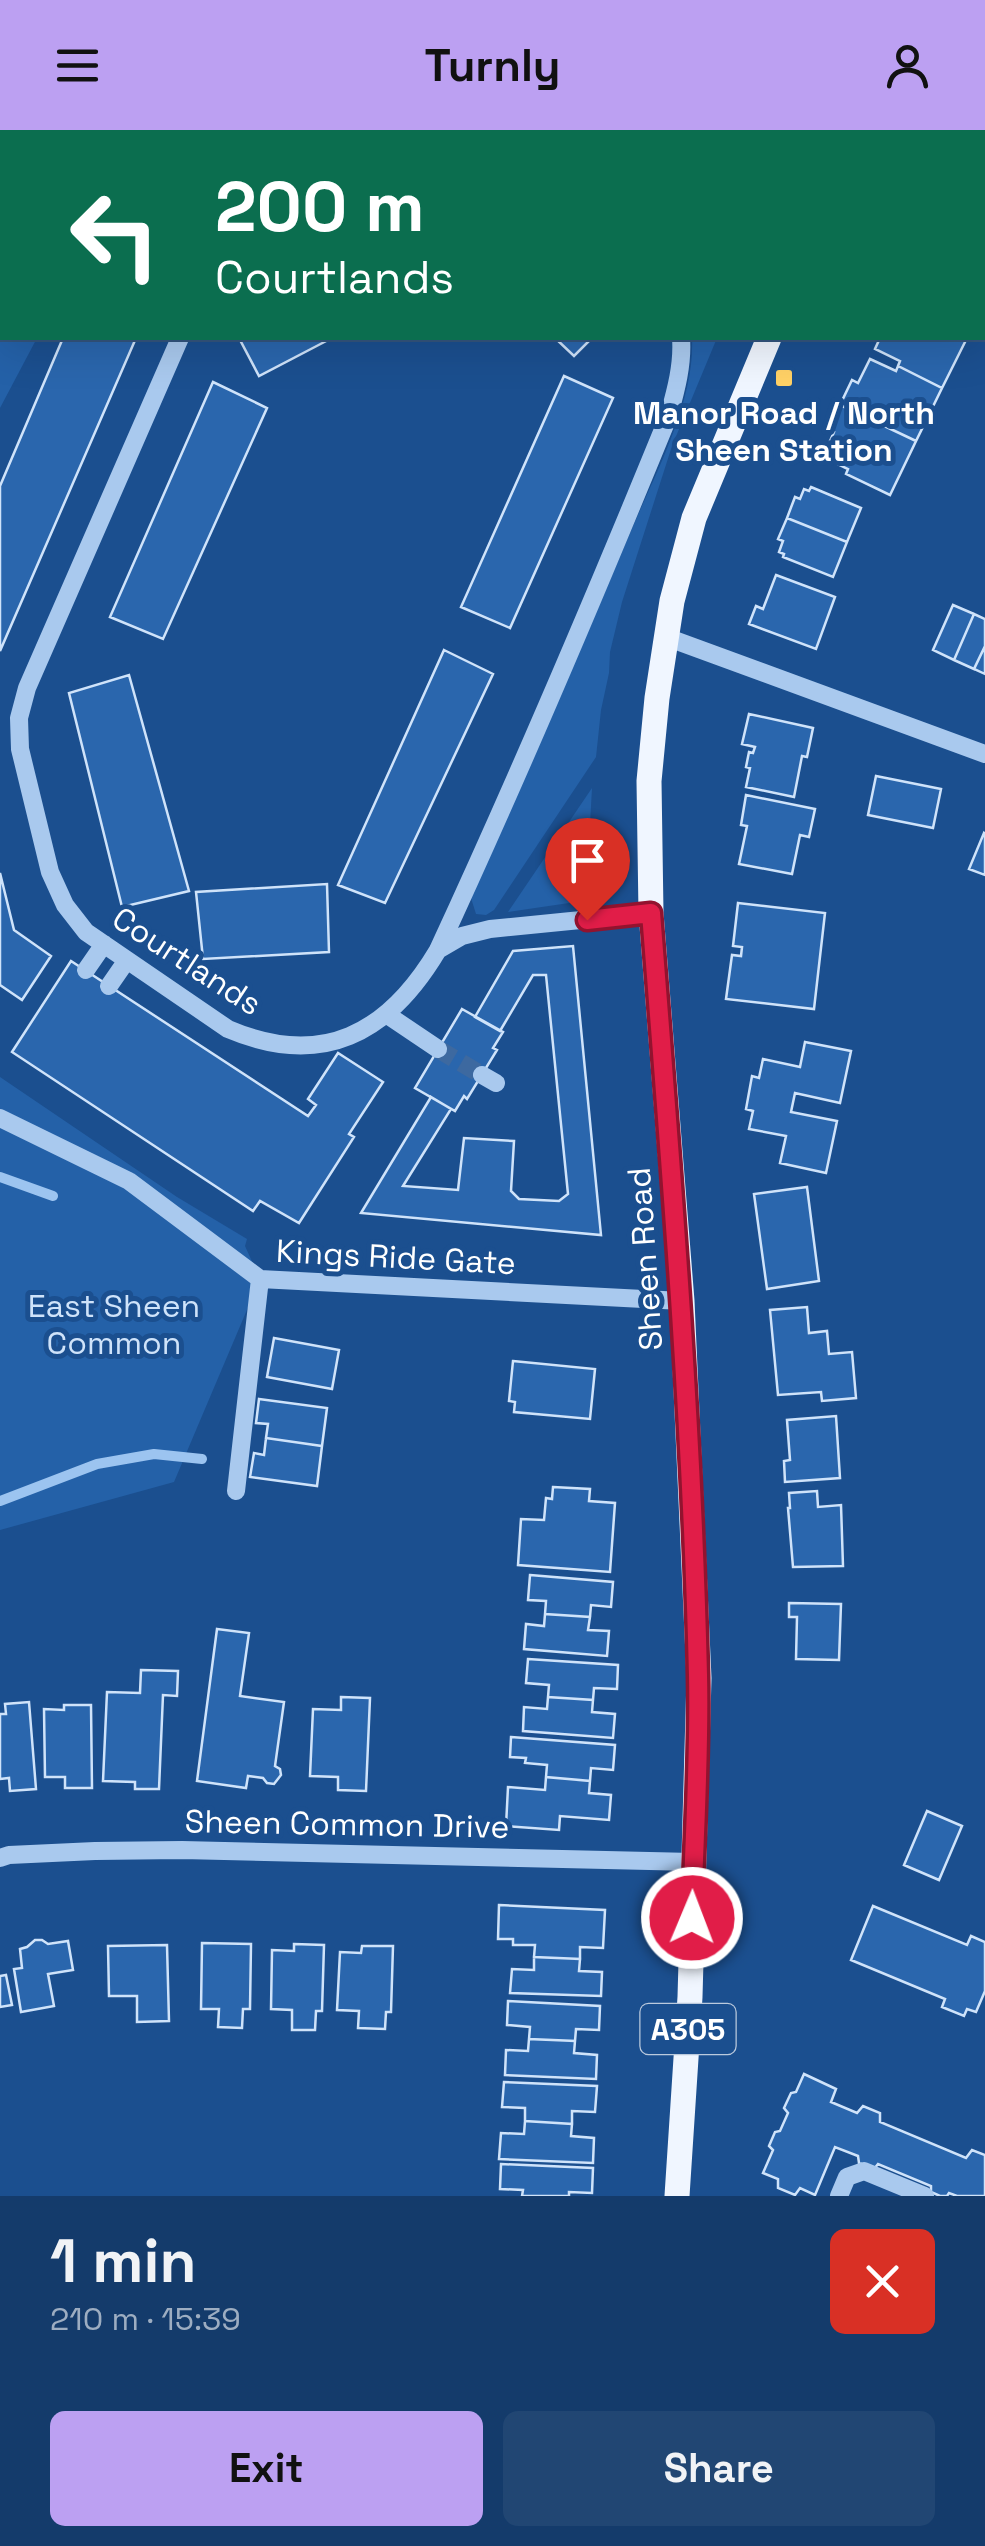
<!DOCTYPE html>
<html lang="en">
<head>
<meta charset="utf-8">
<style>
	:root { --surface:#143b6b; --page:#214673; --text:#f1f3f6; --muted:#9dadc1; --line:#33557e; --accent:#bca0f2 }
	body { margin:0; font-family:"Space Grotesk",sans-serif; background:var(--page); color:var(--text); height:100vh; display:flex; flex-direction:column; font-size:38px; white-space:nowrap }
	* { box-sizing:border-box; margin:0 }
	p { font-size:32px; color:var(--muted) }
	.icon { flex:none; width:55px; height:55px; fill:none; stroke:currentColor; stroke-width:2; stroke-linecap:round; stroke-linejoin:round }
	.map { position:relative; height:2066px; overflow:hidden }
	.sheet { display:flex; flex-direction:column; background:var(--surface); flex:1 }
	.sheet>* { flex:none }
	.hud { position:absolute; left:0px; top:0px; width:985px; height:210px; box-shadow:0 10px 40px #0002,0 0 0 2px var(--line); background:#0b6e4f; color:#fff; overflow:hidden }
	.pin { position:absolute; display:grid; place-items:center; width:85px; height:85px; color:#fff; margin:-102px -42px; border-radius:50% 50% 50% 0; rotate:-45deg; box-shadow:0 0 10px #0007 }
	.pin .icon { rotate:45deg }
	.me { position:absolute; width:110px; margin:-55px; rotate:1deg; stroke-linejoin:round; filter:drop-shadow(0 0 8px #0008) }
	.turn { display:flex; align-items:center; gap:35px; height:210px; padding:0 50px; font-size:45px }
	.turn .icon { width:130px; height:130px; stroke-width:2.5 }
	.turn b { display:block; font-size:70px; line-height:85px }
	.round { display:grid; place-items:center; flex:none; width:105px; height:105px; border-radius:15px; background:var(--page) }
	.summary { display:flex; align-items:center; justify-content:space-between; height:170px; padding:0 50px }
	h1 { font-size:60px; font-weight:800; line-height:75px }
	.action { display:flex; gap:20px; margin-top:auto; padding:20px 50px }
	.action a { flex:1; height:115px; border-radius:15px; background:var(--accent); color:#111; font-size:40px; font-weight:800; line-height:115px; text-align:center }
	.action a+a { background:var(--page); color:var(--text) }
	header { display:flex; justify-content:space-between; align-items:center; height:130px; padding:0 50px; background:var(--accent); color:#111; font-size:45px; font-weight:800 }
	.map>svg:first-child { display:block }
	.green { fill:#2461a8 }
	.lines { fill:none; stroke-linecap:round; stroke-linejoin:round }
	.stream { stroke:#9cc4f0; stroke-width:10 }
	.building { fill:#2a66ad; stroke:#cfe3fa; stroke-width:2.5 }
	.minor-tunnel { stroke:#3d69a0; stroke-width:18; stroke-dasharray:18 9; stroke-linecap:butt }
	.minor { stroke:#a9c9ee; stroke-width:18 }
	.major { stroke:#f0f6ff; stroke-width:25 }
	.route-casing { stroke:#92132f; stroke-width:25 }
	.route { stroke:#e11d48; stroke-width:18 }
	.poi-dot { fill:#ffd166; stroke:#1b4f8f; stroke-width:4 }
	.labels { text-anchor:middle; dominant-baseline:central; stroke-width:10; stroke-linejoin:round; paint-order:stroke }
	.shield { fill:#1b4f8f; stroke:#bbcadd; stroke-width:2.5 }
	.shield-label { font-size:30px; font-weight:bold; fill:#fff }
	.poi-label { font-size:32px; font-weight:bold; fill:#fff; stroke:#1b4f8f }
	.street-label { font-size:32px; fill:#fff; stroke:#1b4f8f }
	.park-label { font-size:32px; fill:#cfe3fa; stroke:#1b4f8f }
</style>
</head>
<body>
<header><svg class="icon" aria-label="menu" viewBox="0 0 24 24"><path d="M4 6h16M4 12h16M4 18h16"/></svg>Turnly<svg class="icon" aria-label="person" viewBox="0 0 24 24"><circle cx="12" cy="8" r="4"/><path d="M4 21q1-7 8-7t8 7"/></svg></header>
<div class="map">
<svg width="985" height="2066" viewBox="0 0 985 2066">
	<rect width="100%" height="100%" fill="#1b4f8f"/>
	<!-- green -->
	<path class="green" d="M0 0H135L134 2H2V208H37L0 278Z
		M692 208H717L672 316 622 472 610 522 609 543 601 580 596 627 494 780 486 785 476 784 471 768C524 646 579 525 630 403 655 344 695 272 692 208Z
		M592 658 589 712 593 759 569 773 508 782Z
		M0 947 177 1067 247 1109 245 1116 260 1149 174 1352 0 1400Z"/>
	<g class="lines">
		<!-- stream -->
		<path class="stream" d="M0 1047 53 1066
			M0 1371 97 1334 154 1324 202 1329"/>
	</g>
	<!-- building -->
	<path class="building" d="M207 0H320L315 2H202Z
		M481 0H748V2H493Z
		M982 78 985 79V145L982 144Z
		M63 208H136L0 521V356Z
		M239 208H332L259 246Z
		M555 208H592L574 226Z
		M880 208H967L942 258 898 236 900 231 875 219Z
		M870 229 896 241 898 236 942 258 916 311 840 275 852 250 858 253Z
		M564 246 613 268 510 498 461 477Z
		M213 252 267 278 163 509 110 487Z
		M840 275 916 311 890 365 846 344 848 339 823 327 834 302 828 299Z
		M811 357 861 378 847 412 787 388 795 367 800 369 804 359 809 361Z
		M787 388 847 412 833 447 783 427 784 424 779 422 783 411 778 409Z
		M776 445 835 467 816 519 749 494 756 476 763 479Z
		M953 475 974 484 954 530 933 520Z
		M974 484 985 489V516L974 539 954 530Z
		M985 516V544L974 539Z
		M444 520 493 544 385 773 338 755Z
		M129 545 189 761 122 777 69 563Z
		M749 584 813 598 807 627 802 626 794 667 746 657 750 638 746 637 749 622 753 623 755 617 742 614Z
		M876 646 941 659 933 698 868 685Z
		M746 665 815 679 809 707 800 705 792 744 739 734 747 696 741 695Z
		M984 703 985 704V745L969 739Z
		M0 743 14 800 51 826 22 870 0 855Z
		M327 754 329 822 203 829 196 762Z
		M738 773 825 783 814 879 726 869 732 825 741 826 742 817 733 816Z
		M573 816 601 1105 361 1083 431 967 451 979 403 1056 458 1060 464 1008 514 1011 511 1061 519 1069 559 1071 568 1064 546 845H533L500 901 475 887 513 821Z
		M71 831 308 986 316 975 308 969 338 923 383 952 349 1004 354 1007 299 1093 260 1071 253 1081 12 922Z
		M462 879 503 902 493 918 497 920 467 969 464 966 455 981 415 958Z
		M805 912 851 921 840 973 795 963 791 982 837 991 826 1043 780 1033 786 1006 749 999 753 981 746 979 752 946 759 948 763 929 800 937Z
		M807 1057 819 1151 767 1159 754 1064Z
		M807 1177 809 1203 827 1201 829 1224 852 1222 856 1268 822 1271 821 1262 778 1265 770 1180Z
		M274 1208 339 1220 332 1259 267 1247Z
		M513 1231 595 1239 590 1289 514 1282 515 1272 509 1271Z
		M259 1269 327 1278 322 1316 266 1308 268 1294 256 1293Z
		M836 1286 840 1348 785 1352 784 1331 790 1330 787 1290Z
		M266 1308 322 1316 317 1356 250 1347 254 1323 264 1325Z
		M553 1357 590 1359 589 1371 615 1373 610 1442 518 1435 521 1389 544 1390 546 1368 552 1369Z
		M817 1361 818 1377 841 1375 843 1436 793 1437 788 1378H790L789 1363Z
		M530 1445 613 1452 611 1477 591 1475 590 1487 545 1484 546 1471 528 1470Z
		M789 1473 841 1474 839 1530 796 1529 797 1487H789Z
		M545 1484 590 1487 588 1500 609 1501 607 1526 524 1519 526 1494 544 1496Z
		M217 1499 249 1503 240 1566 284 1572 275 1636 280 1639 281 1645 274 1654 267 1653 263 1648 248 1646 246 1658 197 1651Z
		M528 1529 618 1535 617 1559 594 1558 593 1570 548 1567 549 1555 526 1553Z
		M141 1540 178 1541 177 1566 163 1565 159 1659H135V1652L103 1651 107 1562 140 1563Z
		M341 1567 370 1568 366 1661 338 1660V1647L310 1646 313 1579 341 1580Z
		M548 1567 593 1570 592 1582 615 1584 613 1608 523 1601 524 1577 547 1579Z
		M29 1572 36 1659 10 1661 9 1648 0 1649V1584H6L5 1574Z
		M64 1575H91L92 1658H65V1647H45L44 1579 64 1580Z
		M511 1607 615 1615 613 1640 591 1638 590 1651 546 1647 547 1635 525 1633 526 1628 510 1627Z
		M546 1647 590 1651 589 1663 611 1665 609 1690 560 1686 559 1700 506 1696 508 1657 545 1660Z
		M927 1681 962 1696 939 1750 904 1735Z
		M499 1775 605 1780 603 1818 580 1817V1829L534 1827 535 1815H513V1809H498Z
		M873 1776 967 1815 971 1806 985 1812V1861L976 1882 967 1879 964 1886 942 1877 945 1869 851 1830Z
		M35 1810H42L48 1814 68 1811 73 1840 48 1844 54 1876 21 1882 14 1839 22 1838 20 1819 27 1817Z
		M202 1813 251 1814 250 1879H243L242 1898 218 1897 219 1879H201Z
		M294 1814 324 1815 322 1881H316L315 1900H292V1880L271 1879 272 1820 294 1821Z
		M167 1815 169 1891 137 1892V1866H109L108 1816Z
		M362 1816H393L391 1882H386L385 1899 358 1898 359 1881 337 1880 340 1822 361 1823Z
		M534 1827 580 1829 579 1841 602 1842 601 1866 510 1863 512 1839 534 1840Z
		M6 1845 12 1875 0 1877V1846Z
		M508 1871 600 1876 599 1900 576 1899 575 1911 529 1909 530 1897 507 1895Z
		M529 1909 575 1911 574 1923 597 1925 596 1949 505 1945 506 1920 528 1921Z
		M804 1944 836 1959 831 1972 857 1983 863 1976 880 1983V1992L966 2028 972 2020 985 2025V2066H957L949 2063 947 2066H940L931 2062V2056L878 2034 874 2039 859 2033 858 2026 835 2017 815 2065 800 2058 795 2065 778 2058V2049L763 2043 773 2020 769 2016 775 2002 780 2001 788 1983 784 1978 791 1963 796 1962Z
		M504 1952 597 1956 595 1982 572 1981V1994L525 1991V1978L502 1977Z
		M525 1991 572 1994 571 2006 594 2008 593 2033 499 2029 501 2003 524 2004Z
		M501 2034 593 2038 592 2063 569 2062V2066H522L523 2060 500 2059Z"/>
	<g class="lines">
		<!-- minor-tunnel -->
		<path class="minor-tunnel" d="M438 919 482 945"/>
		<!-- minor -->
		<path class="minor" d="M180 208 27 558 19 588 20 619 50 742 65 775 86 802 228 899C322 939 388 904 438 820 520 643 595 466 669 285 676 260 683 234 681 208
			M666 507 985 624
			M438 820 462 806 490 799 651 783
			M86 840 104 814
			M109 856 127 830
			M386 884 438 919
			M482 945 496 953
			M0 988 129 1051 260 1149
			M260 1149 682 1171
			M236 1361 260 1149
			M0 1728 9 1725 95 1721 182 1720 693 1732
			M839 2066 847 2047 864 2041 925 2066"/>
		<!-- major -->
		<path class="major" d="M935 0 940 2
			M866 2 867 0
			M982 25 985 27
			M677 2066 690 1867 699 1548 682 1171 651 783 649 651 657 568 672 471 694 388 769 208"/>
	</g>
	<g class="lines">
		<defs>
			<path id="route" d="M587 790 651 783C671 1037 692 1291 698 1545 700 1626 694 1707 692 1788"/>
		</defs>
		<!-- route casing -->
		<use href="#route" class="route-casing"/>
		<!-- route -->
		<use href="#route" class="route"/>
	</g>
	<!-- markers -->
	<rect class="poi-dot" x="774" y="238" width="20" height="20" rx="5"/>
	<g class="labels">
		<!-- shield labels -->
		<rect class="shield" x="640.5" y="1874" width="95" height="50" rx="8"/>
		<g class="shield-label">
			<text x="688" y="1899">A305</text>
		</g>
		<!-- poi labels -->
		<g class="poi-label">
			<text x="784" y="283">Manor Road / North<tspan x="784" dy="37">Sheen Station</tspan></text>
		</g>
		<!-- street labels -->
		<g class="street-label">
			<text transform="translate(187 831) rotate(33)">Courtlands</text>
			<text transform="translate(396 1127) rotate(3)">Kings Ride Gate</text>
			<text transform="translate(645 1129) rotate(-94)">Sheen Road</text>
			<text transform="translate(347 1694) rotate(1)">Sheen Common Drive</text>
		</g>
		<!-- park labels -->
		<g class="park-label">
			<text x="114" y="1176">East Sheen<tspan x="114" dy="37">Common</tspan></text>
		</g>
	</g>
</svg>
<div class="pin" style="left:587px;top:790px;background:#d93025"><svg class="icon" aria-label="arrive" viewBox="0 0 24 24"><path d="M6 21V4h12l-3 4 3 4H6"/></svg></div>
<svg class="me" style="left:692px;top:1788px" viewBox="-20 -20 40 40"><circle r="17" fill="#e11d48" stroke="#fff" stroke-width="3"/><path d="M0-11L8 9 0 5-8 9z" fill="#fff"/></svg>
<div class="hud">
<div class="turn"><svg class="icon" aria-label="left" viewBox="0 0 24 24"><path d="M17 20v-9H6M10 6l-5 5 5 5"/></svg><div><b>200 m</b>Courtlands</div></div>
</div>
</div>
<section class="sheet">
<div class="summary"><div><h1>1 min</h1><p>210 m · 15:39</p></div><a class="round" style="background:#d93025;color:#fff"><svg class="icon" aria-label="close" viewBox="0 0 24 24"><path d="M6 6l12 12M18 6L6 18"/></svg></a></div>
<div class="action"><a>Exit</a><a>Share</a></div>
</section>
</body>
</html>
